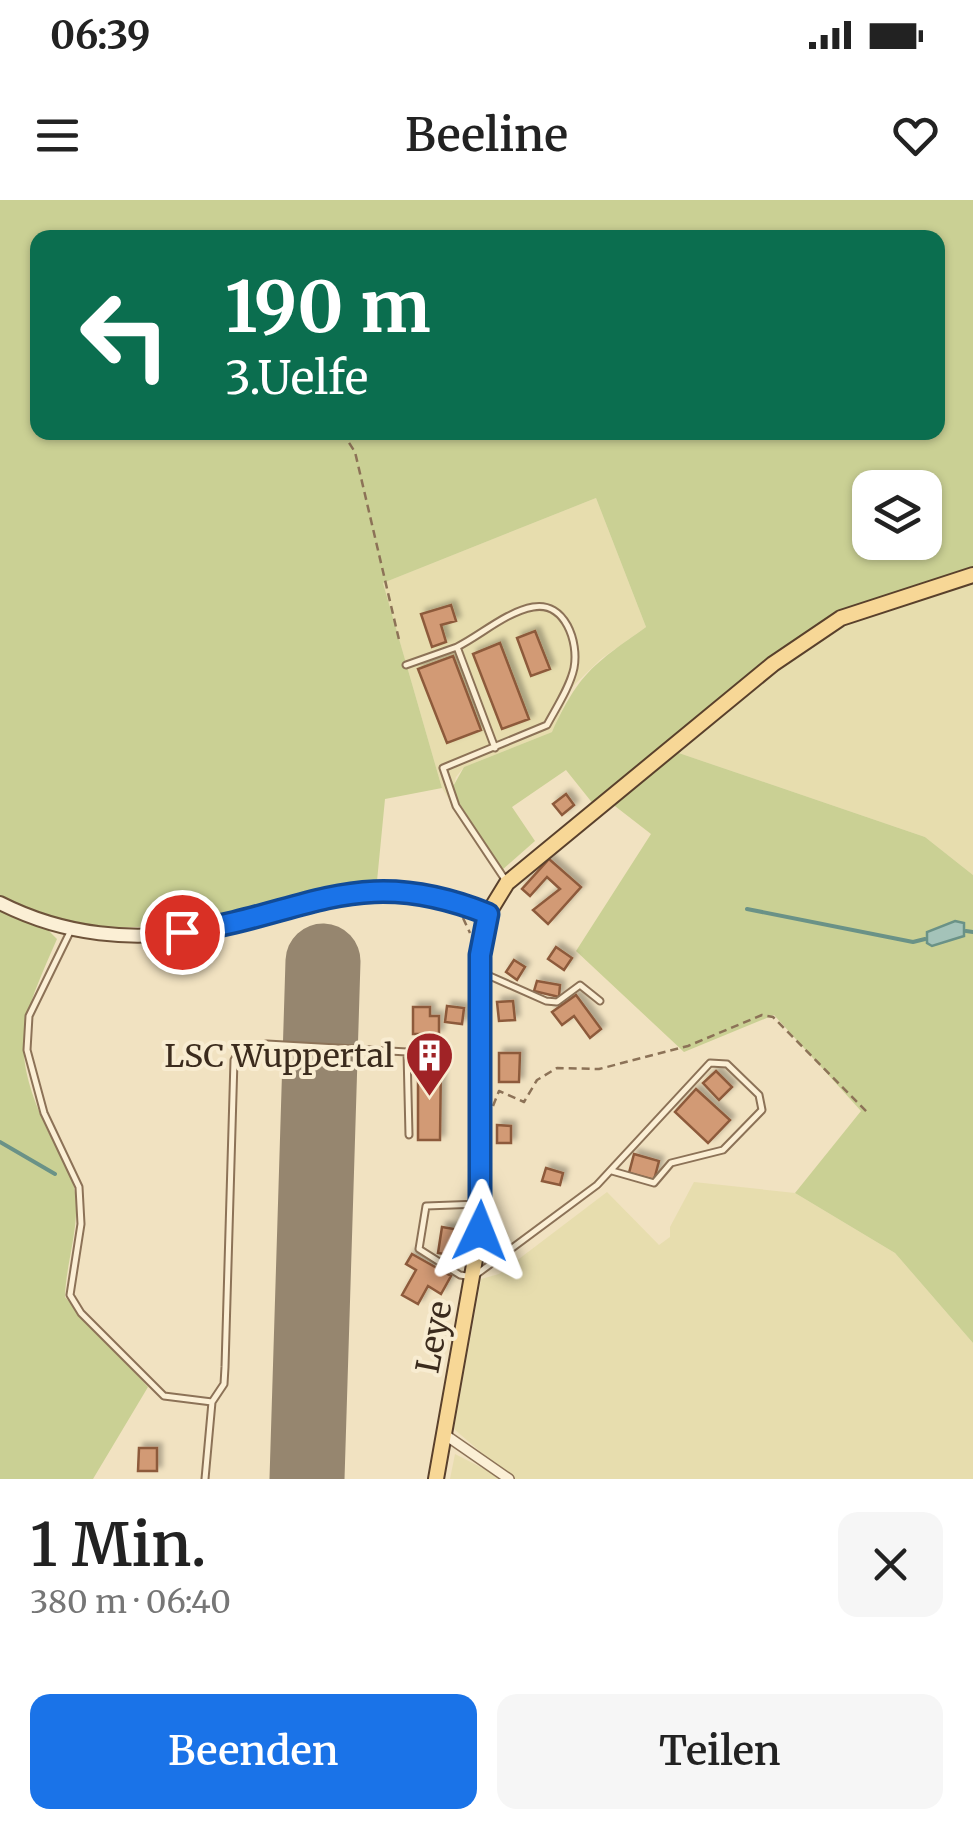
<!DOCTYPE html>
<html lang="de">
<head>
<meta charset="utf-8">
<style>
	:root { --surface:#fff; --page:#f6f6f6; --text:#222; --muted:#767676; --accent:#1a73e8 }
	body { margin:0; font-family:Merriweather,serif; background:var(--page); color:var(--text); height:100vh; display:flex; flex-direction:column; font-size:38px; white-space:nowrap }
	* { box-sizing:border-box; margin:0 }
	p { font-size:32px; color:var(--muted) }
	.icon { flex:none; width:55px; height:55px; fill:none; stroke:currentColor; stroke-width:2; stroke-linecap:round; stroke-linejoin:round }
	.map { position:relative; height:1279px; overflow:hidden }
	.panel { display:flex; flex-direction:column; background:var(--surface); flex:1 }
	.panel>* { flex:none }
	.top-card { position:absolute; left:30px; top:30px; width:915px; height:210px; border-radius:20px; box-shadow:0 2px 8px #0004; background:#0b6e4f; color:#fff; overflow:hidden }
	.tools { position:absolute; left:852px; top:270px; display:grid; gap:20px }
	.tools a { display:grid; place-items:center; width:90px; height:90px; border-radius:20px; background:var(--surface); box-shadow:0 2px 8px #0004; font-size:50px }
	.pin { position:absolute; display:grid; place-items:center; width:85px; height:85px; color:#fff; margin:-42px; border:5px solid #fff; border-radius:50%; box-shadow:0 2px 10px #0007 }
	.me { position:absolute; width:110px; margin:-55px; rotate:2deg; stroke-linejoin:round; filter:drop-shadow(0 0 8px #0008) }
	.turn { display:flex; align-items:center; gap:35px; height:210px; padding:0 30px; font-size:45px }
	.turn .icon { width:130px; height:130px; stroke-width:2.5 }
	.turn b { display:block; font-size:70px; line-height:85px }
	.round { display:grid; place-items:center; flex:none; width:105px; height:105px; border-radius:20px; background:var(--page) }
	.head { display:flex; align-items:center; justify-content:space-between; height:170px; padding:0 30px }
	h1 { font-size:60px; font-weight:600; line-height:75px }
	.button { display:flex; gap:20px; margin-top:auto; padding:20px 30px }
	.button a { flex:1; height:115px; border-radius:20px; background:var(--accent); color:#fff; font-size:40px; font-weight:600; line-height:115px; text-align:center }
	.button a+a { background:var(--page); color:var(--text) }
	.status { display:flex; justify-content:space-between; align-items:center; height:70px; padding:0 50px; background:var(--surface); direction:ltr }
	.status svg { height:28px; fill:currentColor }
	header { display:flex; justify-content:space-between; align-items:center; height:130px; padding:0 30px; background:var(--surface); font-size:45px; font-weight:600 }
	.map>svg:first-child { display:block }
	.farmland { fill:#e7ddae }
	.green { fill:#cad094; fill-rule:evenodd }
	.water { fill:#a4c3b9; stroke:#6a9287; stroke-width:2.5 }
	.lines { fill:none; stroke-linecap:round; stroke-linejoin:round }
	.stream { stroke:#6a9287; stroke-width:4 }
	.runway { stroke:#96866f; stroke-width:75 }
	.building { fill:#d29a74; stroke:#8d5a3b; stroke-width:2.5; filter:url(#shadow) }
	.lane-casing { stroke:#8c7257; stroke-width:9 }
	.street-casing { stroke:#8c7257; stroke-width:12 }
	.secondary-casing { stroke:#6e533a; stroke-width:16 }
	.primary-casing { stroke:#59402c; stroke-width:18 }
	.path { stroke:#8c7257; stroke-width:2.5; stroke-dasharray:8 5; stroke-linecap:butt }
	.lane { stroke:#fbefd5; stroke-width:5 }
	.street { stroke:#fbefd5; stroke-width:9 }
	.secondary { stroke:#fbefd5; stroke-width:12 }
	.primary { stroke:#f7d796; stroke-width:14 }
	.route-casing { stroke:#114b97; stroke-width:25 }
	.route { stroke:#1a73e8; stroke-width:18 }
	.labels { text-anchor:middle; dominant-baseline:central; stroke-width:8; stroke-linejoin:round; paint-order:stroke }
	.poi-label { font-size:32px; fill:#3b2b1d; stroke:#f8ecd1; text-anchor:end }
	.street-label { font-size:32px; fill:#3b2b1d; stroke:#f8ecd1 }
</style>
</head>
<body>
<div class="status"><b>06:39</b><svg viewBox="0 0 49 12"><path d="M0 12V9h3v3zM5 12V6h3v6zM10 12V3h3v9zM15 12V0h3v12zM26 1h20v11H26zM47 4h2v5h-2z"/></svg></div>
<header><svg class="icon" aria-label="menu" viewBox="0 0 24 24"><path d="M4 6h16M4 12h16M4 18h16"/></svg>Beeline<svg class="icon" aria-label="heart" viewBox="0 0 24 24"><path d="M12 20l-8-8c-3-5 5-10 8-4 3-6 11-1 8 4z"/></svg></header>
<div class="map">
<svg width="973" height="1279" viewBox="0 0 973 1279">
	<defs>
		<filter id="shadow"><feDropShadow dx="4.5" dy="-4.5" stdDeviation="2.5" flood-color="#0004"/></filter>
	</defs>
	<rect width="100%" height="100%" fill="#f1e2c1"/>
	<!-- farmland -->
	<path class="farmland" d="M596 298 646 427 601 459 572 487 552 532 464 567 456 577 450 601 442 588 383 383Z
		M973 379V675L925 637 673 551 774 466 841 421Z
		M694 982 795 993 895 1053 973 1143V1279H512L454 1229 481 1079 499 1074 607 992 659 1045 670 1037V1027Z
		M455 1254 504 1279H450Z"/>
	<!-- green -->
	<path class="green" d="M0 0H973V372L840 415 594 605 566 570 512 607 535 641 502 670 451 590 464 567 552 532C579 473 594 464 646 427L596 298 383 383 442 588 385 599 377 681C355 686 331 687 309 692 197 721 111 752 0 696ZM38 38H938V232H38ZM870 288H925V342H870Z
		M673 551 925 637 973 675V1143L895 1053 795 993 861 911 774 815 684 852 576 751 651 634 611 603Z
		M0 709 47 729 57 739C23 817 8 845 46 927 54 945 67 963 73 983 83 1020 66 1059 65 1097L148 1187 93 1279H0Z"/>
	<!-- water -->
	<path class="water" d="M955 721 964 723V736L932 746 927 743V732Z"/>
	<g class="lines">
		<!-- stream -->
		<path class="stream" d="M747 709 913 742 925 739
			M966 731 973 732
			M0 942 55 974"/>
		<!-- runway -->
		<path class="runway" d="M307 1279 323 761"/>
	</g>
	<!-- building -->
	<path class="building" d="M451 405 456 421 441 425 446 442 432 447 421 414Z
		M535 431 550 469 531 476 517 438Z
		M500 443 529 519 502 529 473 454Z
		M453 456 481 530 447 543 418 469Z
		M566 594 574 605 562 615 553 604Z
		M549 659 581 687 548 724 533 710 560 689 547 677 530 696 522 689Z
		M556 747 572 758 564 770 548 759Z
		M514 760 525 767 517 780 506 772Z
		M537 781 560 785 559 797 534 791Z
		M576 795 601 829 590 838 574 816 562 825 552 812Z
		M513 801 515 820 499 821 497 802Z
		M447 806 464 808 462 824 445 822Z
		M413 807H430V816H439V834H413Z
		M499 853H520L519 882H499Z
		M418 857H441L440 940H418Z
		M716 871 732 887 719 900 703 883Z
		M696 889 730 920 708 943 675 912Z
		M497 925 511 926V943H497Z
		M634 954 659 961 654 980 629 973Z
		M546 968 563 973 560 985 542 981Z
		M442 1027 466 1031 462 1057 438 1053Z
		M412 1054 451 1076 441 1094 428 1086 418 1104 402 1095 416 1070 406 1064Z
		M139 1248H157V1271H138Z"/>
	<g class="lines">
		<defs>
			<path id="lane" d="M406 465 457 447
				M495 548 457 447C481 435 506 412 533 407 565 401 579 442 574 468 570 487 556 508 547 525L443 568 456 606 506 681
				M70 732 29 816 27 850 44 913 79 987 81 1024 70 1095 81 1113 164 1196 212 1202
				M483 773 546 801 557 802 580 785 600 801
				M480 1004 426 1006 419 1049 460 1075 473 1077 597 985 710 863 727 864 759 895 762 910 723 950 671 963 654 983 612 971
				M205 1279 212 1202 224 1184 225 1167 234 860 240 850 267 844 407 852 409 935"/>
			<path id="street" d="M444 1234 509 1279"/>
			<path id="secondary" d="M0 703C63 735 134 743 203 729 316 707 368 665 488 714"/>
			<path id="primary" d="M436 1279 480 1031V755L488 714 507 683 773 464 841 418 973 375"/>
		</defs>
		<!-- lane casing -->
		<use href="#lane" class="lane-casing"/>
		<!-- street casing -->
		<use href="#street" class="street-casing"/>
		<!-- secondary casing -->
		<use href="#secondary" class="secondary-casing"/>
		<!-- primary casing -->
		<use href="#primary" class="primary-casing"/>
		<!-- path -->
		<path class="path" d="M342 232 355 252 400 444
			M463 718 470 733
			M493 906 499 891 524 902 537 880 557 868 599 869 688 846 762 815 773 817 867 912"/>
		<!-- lane -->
		<use href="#lane" class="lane"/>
		<!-- street -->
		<use href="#street" class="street"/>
		<!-- secondary -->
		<use href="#secondary" class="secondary"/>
		<!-- primary -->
		<use href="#primary" class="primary"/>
	</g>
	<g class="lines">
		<defs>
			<path id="route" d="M182 732C304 716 357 661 488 714L480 755V1031"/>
		</defs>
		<!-- route casing -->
		<use href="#route" class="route-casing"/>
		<!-- route -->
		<use href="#route" class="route"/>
	</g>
	<!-- icons -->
	<defs>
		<symbol id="building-pin" viewBox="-11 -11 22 30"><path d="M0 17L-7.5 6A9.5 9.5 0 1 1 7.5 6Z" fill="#a02326" stroke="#f8ecd1"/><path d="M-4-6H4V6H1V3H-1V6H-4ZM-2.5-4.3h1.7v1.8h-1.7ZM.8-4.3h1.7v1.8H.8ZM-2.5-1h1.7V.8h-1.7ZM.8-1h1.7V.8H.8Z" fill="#fff"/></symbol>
	</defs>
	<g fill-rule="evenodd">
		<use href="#building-pin" x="402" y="828" width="55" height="75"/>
	</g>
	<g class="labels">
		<!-- poi labels -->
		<g class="poi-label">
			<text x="394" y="856">LSC Wuppertal</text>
		</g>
		<!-- street labels -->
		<g class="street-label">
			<text transform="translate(434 1137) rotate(-79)">Leye</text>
		</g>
	</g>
</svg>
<div class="tools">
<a><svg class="icon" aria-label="layers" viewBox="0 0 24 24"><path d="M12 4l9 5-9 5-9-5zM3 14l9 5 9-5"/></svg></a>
</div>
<div class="pin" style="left:182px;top:732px;background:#d93025"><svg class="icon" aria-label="arrive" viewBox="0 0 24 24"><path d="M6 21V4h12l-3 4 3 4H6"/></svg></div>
<svg class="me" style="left:480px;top:1031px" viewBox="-20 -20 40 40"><path d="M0-17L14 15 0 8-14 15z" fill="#1a73e8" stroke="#fff" stroke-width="4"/></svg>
<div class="top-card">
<div class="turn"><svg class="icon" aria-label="left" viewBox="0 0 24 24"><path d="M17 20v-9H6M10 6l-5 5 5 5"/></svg><div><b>190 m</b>3.Uelfe</div></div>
</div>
</div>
<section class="panel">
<div class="head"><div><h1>1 Min.</h1><p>380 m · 06:40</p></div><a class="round"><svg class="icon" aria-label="close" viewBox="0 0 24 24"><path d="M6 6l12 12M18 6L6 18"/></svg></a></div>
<div class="button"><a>Beenden</a><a>Teilen</a></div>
</section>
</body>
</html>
